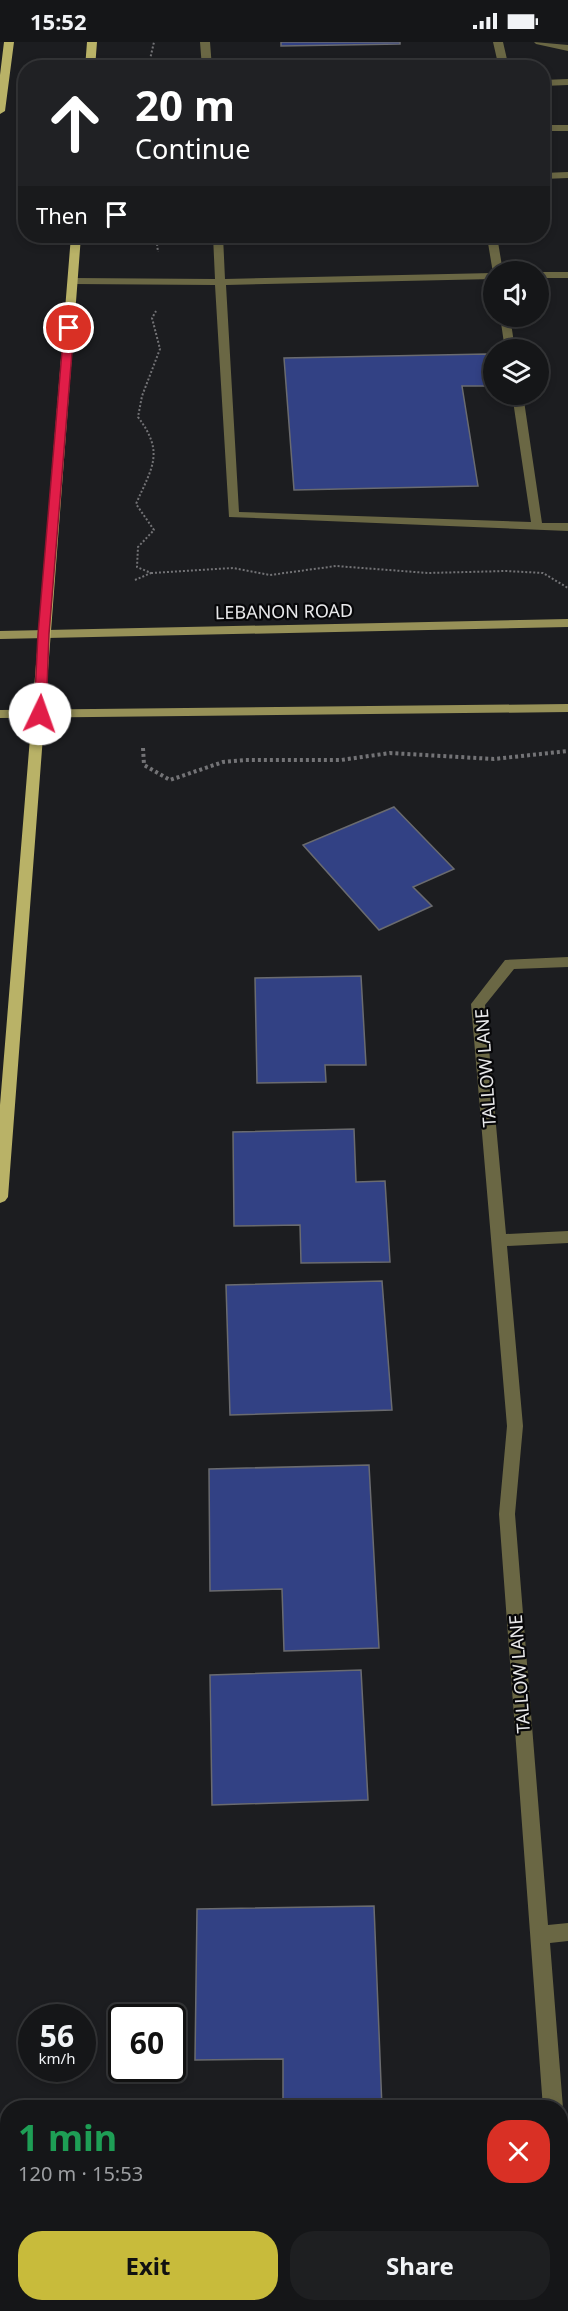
<!DOCTYPE html>
<html lang="en">
<head>
<meta charset="utf-8">
<style>
	:root { --surface:#151618; --page:#1e1f21; --text:#f1f3f6; --muted:#9d9fa2; --line:#343537; --accent:#c8bb3b }
	body { margin:0; font-family:"Noto Sans",sans-serif; background:var(--page); color:var(--text); height:100vh; display:flex; flex-direction:column; font-size:22px; white-space:nowrap }
	* { box-sizing:border-box; margin:0 }
	p { font-size:20px; color:var(--muted) }
	.icon { flex:none; width:33px; height:33px; fill:none; stroke:currentColor; stroke-width:2; stroke-linecap:round; stroke-linejoin:round }
	.map { position:relative; flex:1; overflow:hidden }
	.panel { position:absolute; left:0px; top:2058px; width:568px; height:212px; display:flex; flex-direction:column; background:var(--surface); border-radius:24px 24px 0 0; box-shadow:0 3px 9px #0003,0 0 0 2px var(--line) }
	.panel>* { flex:none }
	.banner { position:absolute; left:18px; top:18px; width:532px; height:183px; border-radius:24px; box-shadow:0 3px 9px #0003,0 0 0 2px var(--line); background:#202124; color:#fff; overflow:hidden }
	.buttons { position:absolute; left:483px; top:219px; display:grid; gap:12px }
	.buttons a { display:grid; place-items:center; width:66px; height:66px; border-radius:50%; background:var(--surface); box-shadow:0 3px 9px #0003,0 0 0 2px var(--line); font-size:30px }
	.speed { position:absolute; left:18px; top:1962px; display:flex; gap:12px; font-size:30px; font-weight:700; text-align:center }
	.speed>* { display:grid; place-content:center; width:78px; height:78px; border-radius:50%; background:var(--surface); box-shadow:0 3px 9px #0003,0 0 0 2px var(--line); line-height:1 }
	.speed small { font-size:15px; font-weight:400 }
	.speed .limit { border:3px solid #111; border-radius:9px; background:#fff; color:#111 }
	.pin { position:absolute; display:grid; place-items:center; width:51px; height:51px; color:#fff; margin:-26px; border:3px solid #fff; border-radius:50%; box-shadow:0 2px 6px #0007 }
	.me { position:absolute; width:66px; margin:-33px; rotate:3deg; stroke-linejoin:round; filter:drop-shadow(0 0 4px #0008) }
	.turn { display:flex; align-items:center; gap:21px; height:126px; padding:0 18px; font-size:27px }
	.turn .icon { width:78px; height:78px; stroke-width:2.5 }
	.turn b { display:block; font-size:42px; line-height:51px }
	.then { display:flex; align-items:center; height:57px; padding:0 18px; background:#0003; gap:12px; font-size:22px }
	.round { display:grid; place-items:center; flex:none; width:63px; height:63px; border-radius:24px; background:var(--page) }
	.headline { display:flex; align-items:center; justify-content:space-between; height:102px; padding:0 18px }
	h1 { font-size:36px; font-weight:700; line-height:45px; color:#1e9e55 }
	.primary-button { display:flex; gap:12px; margin-top:auto; padding:12px 18px }
	.primary-button a { flex:1; height:69px; border-radius:24px; background:var(--accent); color:#111; font-size:24px; font-weight:700; line-height:69px; text-align:center }
	.primary-button a+a { background:var(--page); color:var(--text) }
	.status { display:flex; justify-content:space-between; align-items:center; height:42px; padding:0 30px; background:var(--surface); direction:ltr }
	.status svg { height:16px; fill:currentColor }
	.map>svg:first-child { display:block }
	.building { fill:#324184; stroke:#6a6b6f; stroke-width:1.5 }
	.lines { fill:none; stroke-linecap:round; stroke-linejoin:round }
	.path-far1 { stroke:#737376; stroke-width:2; stroke-dasharray:2 2; stroke-linecap:butt }
	.path { stroke:#737376; stroke-width:4; stroke-dasharray:3 3; stroke-linecap:butt }
	.service { fill:#6a6744; fill-rule:evenodd }
	.minor { fill:#6a6744; fill-rule:evenodd }
	.secondary { fill:#979158; fill-rule:evenodd }
	.primary { fill:#b9b267; fill-rule:evenodd }
	.route { fill:#e11d48; stroke:#92132f; stroke-width:1.5 }
	.labels { text-anchor:middle; dominant-baseline:central; stroke-width:4.5; stroke-linejoin:round; paint-order:stroke }
	.street-label { font-size:18px; fill:#e8e8ea; stroke:#070709 }
</style>
</head>
<body>
<div class="status"><b>15:52</b><svg viewBox="0 0 49 12"><path d="M0 12V9h3v3zM5 12V6h3v6zM10 12V3h3v9zM15 12V0h3v12zM26 1h20v11H26zM47 4h2v5h-2z"/></svg></div>
<div class="map">
<svg width="568" height="2269" viewBox="0 0 568 2269">
	<rect width="100%" height="100%" fill="#1c1d20"/>
	<!-- building -->
	<path class="building" d="M281 0H400V2L281 4Z
		M287 194H392L393 200 288 202Z
		M487 312 493 344H462L478 444 294 448 284 316Z
		M394 765 454 827 413 845 432 864 379 888 303 803Z
		M361 934 366 1023H325L326 1040 257 1041 255 936Z
		M354 1087 356 1140 385 1139 390 1220 301 1221 300 1183 234 1184 233 1090Z
		M382 1239 392 1368 230 1373 226 1243Z
		M369 1423 379 1606 284 1609 282 1547 210 1549 209 1427Z
		M361 1628 368 1758 212 1763 210 1633Z
		M374 1864 382 2066H283V2017L195 2018 197 1867Z
		M193 2262H401L402 2269H193Z"/>
	<g class="lines">
		<!-- path-far1 -->
		<path class="path-far1" d="M148 26 154 0
			M156 194 158 210
			M151 531 233 526 270 533 336 524 428 531 506 529 543 531 568 546
			M135 538 151 531 137 525 138 505 154 488 136 462C152 425 165 411 138 375L142 354 160 307 152 276 156 269"/>
		<!-- path -->
		<path class="path" d="M143 706 144 723 170 738 223 720 245 718H341L390 711 494 717 568 709"/>
		<!-- service -->
		<path class="service" d="M200 0H210L212 26H202Z
			M493 0H503L509 26H499Z
			M534 0 568 3V9L536 2Z
			M568 37V43L543 44V38Z
			M543 83H568V89H543Z
			M568 130V136L543 137V131Z
			M213 194H223L225 237 493 231 488 201 435 197 430 194H497L503 230H494V237L226 243 239 470 531 480 512 352H523L542 481H568V489L229 475 215 243 73 242 68 239 73 236 215 237Z
			M538 230H568V236H538Z
			M500 274H510L515 308H505Z"/>
		<!-- minor -->
		<path class="minor" d="M568 915V925L514 927 485 963 506 1192 568 1189V1201L507 1204 523 1384 515 1472 548 1883 568 1881V1899L550 1901 563 2066 561 2071V2066H543L499 1472 507 1384 471 962 505 918Z
			M561 2159 568 2162V2249L561 2246Z"/>
		<!-- secondary -->
		<path class="secondary" d="M568 577V585L0 597V589Z
			M568 662V670L0 676V668Z"/>
		<!-- primary -->
		<path class="primary" d="M4 0H14L5 69 0 72V33Z
			M87 0H97L95 26H85Z
			M71 194H81L8 1155 5 1159 0 1161V1063Z"/>
	</g>
	<!-- route -->
	<path class="route" d="M69 283 74 286 49 592 46 672 40 676 34 672 38 592 64 286Z"/>
	<g class="labels">
		<!-- street labels -->
		<g class="street-label">
			<text transform="translate(284 569) rotate(-1)">LEBANON ROAD</text>
			<text transform="translate(485 1026) rotate(-94)">TALLOW LANE</text>
			<text transform="translate(519 1632) rotate(-94)">TALLOW LANE</text>
		</g>
	</g>
</svg>
<div class="buttons">
<a><svg class="icon" aria-label="sound" viewBox="0 0 24 24"><path d="M4 9h4l5-4v14l-5-4H4zM17 9q2 3 0 6"/></svg></a>
<a><svg class="icon" aria-label="layers" viewBox="0 0 24 24"><path d="M12 4l9 5-9 5-9-5zM3 14l9 5 9-5"/></svg></a>
</div>
<div class="speed"><div>56<small>km/h</small></div><div class="limit">60</div></div>
<div class="pin" style="left:69px;top:286px;background:#d93025"><svg class="icon" aria-label="arrive" viewBox="0 0 24 24"><path d="M6 21V4h12l-3 4 3 4H6"/></svg></div>
<svg class="me" style="left:40px;top:672px" viewBox="-20 -20 40 40"><circle r="19" fill="#fff"/><path d="M0-13L10 11 0 6-10 11z" fill="#e11d48"/></svg>
<div class="banner">
<div class="turn"><svg class="icon" aria-label="ahead" viewBox="0 0 24 24"><path d="M12 20V5M6 11l6-6 6 6"/></svg><div><b>20 m</b>Continue</div></div>
<div class="then">Then<svg class="icon" aria-label="arrive" viewBox="0 0 24 24"><path d="M6 21V4h12l-3 4 3 4H6"/></svg></div>
</div>
<section class="panel">
<div class="headline"><div><h1>1 min</h1><p>120 m · 15:53</p></div><a class="round" style="background:#d93025;color:#fff"><svg class="icon" aria-label="close" viewBox="0 0 24 24"><path d="M6 6l12 12M18 6L6 18"/></svg></a></div>
<div class="primary-button"><a>Exit</a><a>Share</a></div>
</section>
</div>
</body>
</html>
